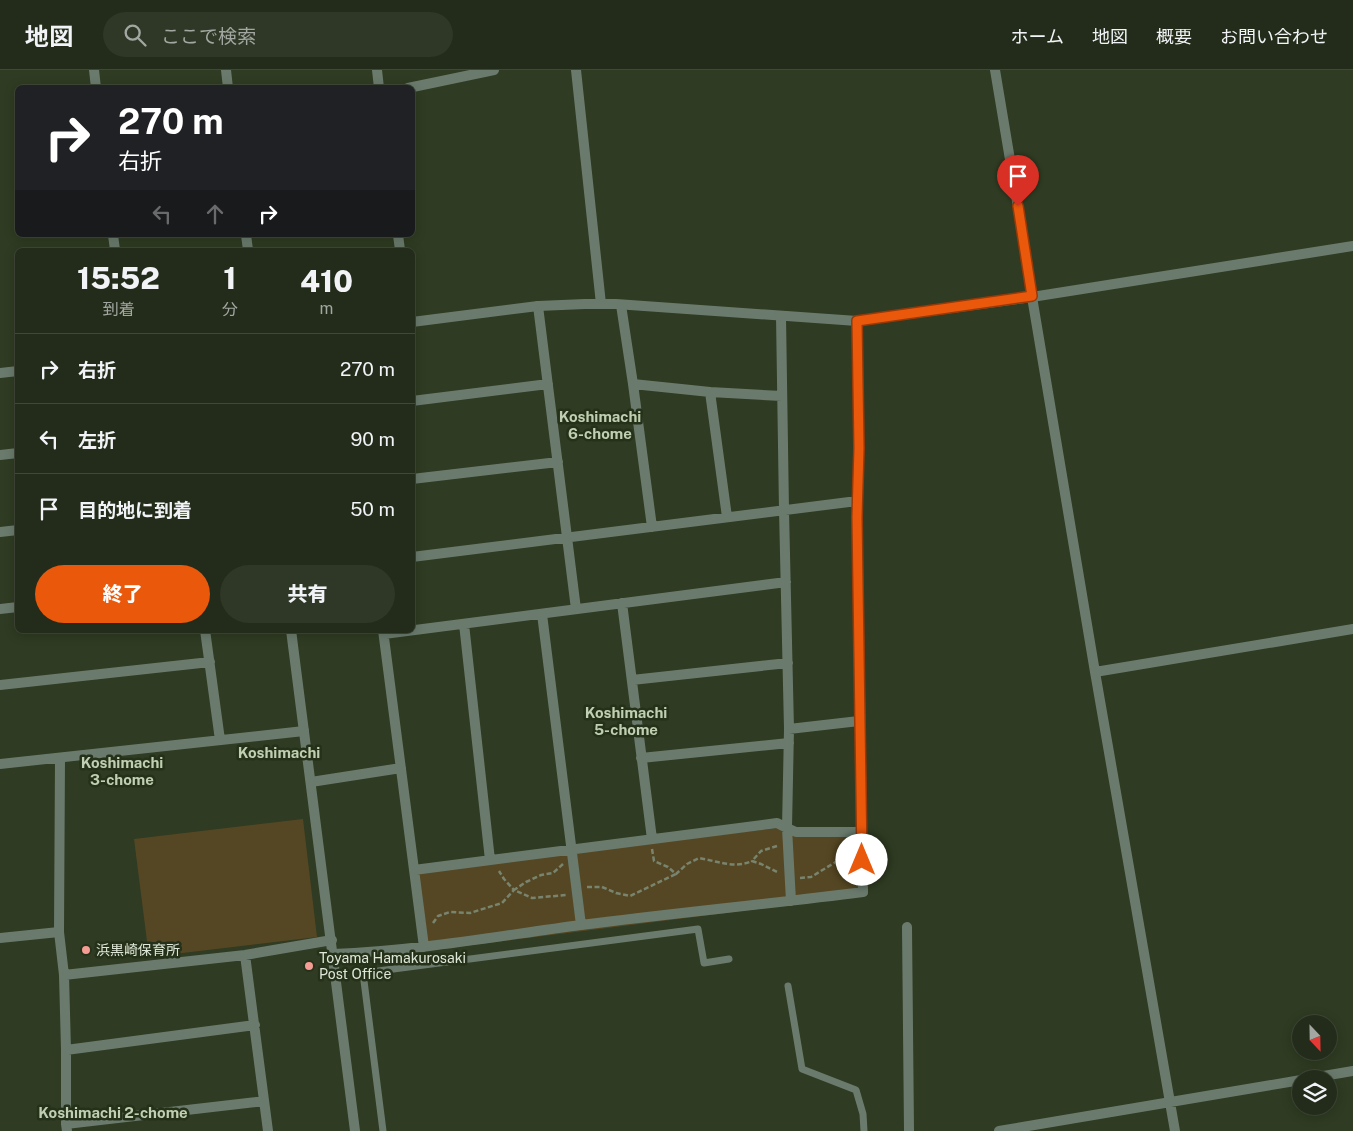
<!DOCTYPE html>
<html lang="ja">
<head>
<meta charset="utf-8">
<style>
	:root { --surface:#232c1a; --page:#2f3827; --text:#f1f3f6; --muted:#a3a7a2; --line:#404839; --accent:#ea580c }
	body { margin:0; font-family:"Public Sans","Noto Sans JP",sans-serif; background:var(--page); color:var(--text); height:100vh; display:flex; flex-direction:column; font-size:19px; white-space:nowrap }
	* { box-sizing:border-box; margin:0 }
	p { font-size:16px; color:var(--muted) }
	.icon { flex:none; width:28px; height:28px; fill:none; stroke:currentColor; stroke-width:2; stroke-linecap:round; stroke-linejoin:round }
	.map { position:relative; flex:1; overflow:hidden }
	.details { position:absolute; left:15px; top:178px; width:400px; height:385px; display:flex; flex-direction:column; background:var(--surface); border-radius:8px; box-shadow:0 2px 12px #0003,0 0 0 1px var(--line) }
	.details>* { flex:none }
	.banner { position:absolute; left:15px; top:15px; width:400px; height:152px; border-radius:8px; box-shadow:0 2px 12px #0003,0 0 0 1px var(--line); background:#202124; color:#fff; overflow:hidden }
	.needle { width:32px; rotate:158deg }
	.tools { position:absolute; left:1292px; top:945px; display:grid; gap:10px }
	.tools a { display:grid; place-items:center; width:45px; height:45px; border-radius:50%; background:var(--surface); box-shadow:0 2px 12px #0003,0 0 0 1px var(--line); font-size:25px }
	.pin { position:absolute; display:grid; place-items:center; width:42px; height:42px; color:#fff; margin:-51px -21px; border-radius:50% 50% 50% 0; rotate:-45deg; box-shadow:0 0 5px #0007 }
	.pin .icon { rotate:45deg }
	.me { position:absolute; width:55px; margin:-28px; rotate:0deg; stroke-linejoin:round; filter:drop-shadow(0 0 4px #0008) }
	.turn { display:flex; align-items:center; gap:18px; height:105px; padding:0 20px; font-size:22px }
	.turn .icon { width:65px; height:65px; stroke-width:2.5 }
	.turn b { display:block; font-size:35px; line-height:42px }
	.lanes { display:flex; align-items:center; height:48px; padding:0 20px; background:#0003; justify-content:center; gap:25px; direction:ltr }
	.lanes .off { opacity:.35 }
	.eta { display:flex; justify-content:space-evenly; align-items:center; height:85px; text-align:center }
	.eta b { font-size:30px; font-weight:800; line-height:35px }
	.button { display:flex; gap:10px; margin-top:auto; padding:10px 20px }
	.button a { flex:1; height:58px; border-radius:30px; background:var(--accent); color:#fff; font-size:20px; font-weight:800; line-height:58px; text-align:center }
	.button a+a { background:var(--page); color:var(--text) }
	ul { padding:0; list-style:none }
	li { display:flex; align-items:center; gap:15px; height:70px; padding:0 20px; border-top:1px solid var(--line) }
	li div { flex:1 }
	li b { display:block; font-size:19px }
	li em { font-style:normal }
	header { display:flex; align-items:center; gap:30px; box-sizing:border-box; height:70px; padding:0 25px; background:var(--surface); border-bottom:1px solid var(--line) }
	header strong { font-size:24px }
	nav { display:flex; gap:28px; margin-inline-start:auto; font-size:18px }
	.search { width:350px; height:45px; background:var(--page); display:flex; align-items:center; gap:12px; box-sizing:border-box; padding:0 18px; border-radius:28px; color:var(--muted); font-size:19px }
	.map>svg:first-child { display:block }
	.green { fill:#554723 }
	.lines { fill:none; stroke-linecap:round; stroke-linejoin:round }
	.path { stroke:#79846f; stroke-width:2.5; stroke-dasharray:5 2.5; stroke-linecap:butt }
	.service { stroke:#6a7b6d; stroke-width:7 }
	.minor { stroke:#6a7b6d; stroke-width:10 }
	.tertiary { stroke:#6a7b6d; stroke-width:10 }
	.route-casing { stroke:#983908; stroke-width:12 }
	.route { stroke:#ea580c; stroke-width:9 }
	.poi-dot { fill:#f59c94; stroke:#253119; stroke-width:2 }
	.labels { text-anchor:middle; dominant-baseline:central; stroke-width:5; stroke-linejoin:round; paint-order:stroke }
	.poi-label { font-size:14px; fill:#dfe7d8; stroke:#253119; text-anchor:start }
	.neighbourhood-label { font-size:15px; font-weight:bold; fill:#c0cfb1; stroke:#253119 }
</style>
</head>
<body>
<header>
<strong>地図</strong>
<div class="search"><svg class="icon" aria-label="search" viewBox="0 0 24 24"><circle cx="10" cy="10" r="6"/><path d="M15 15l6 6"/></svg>ここで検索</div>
<nav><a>ホーム</a><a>地図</a><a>概要</a><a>お問い合わせ</a></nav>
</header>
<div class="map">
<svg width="1353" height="1061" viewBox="0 0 1353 1061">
	<rect width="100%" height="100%" fill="#2f3b22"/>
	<!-- green -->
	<path class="green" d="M303 749 317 867 149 887 134 769Z
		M779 758 794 765H869L868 825 426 881 416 802 502 789Z"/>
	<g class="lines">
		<!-- path -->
		<path class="path" d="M777 776 761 781 752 791 761 794 779 803
			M652 779 654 791 668 797 676 804 687 794 699 788C717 791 734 799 752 791
			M563 794 553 803 541 805 526 812 514 820 532 828 566 825
			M800 808 811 807 839 790 848 779 851 778
			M587 817H602L616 823 630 826 676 804
			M433 853 438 846 450 842 470 843 502 833 514 820 504 809 499 801"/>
		<!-- service -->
		<path class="service" d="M788 916 802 999 856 1020 863 1044 864 1061
			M383 1061 363 903 698 859 704 893 729 889"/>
		<!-- minor -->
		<path class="minor" d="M94 0 96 18
			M226 0 228 18
			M377 0 379 18
			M576 0 601 234
			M995 0 1024 173 1032 227 1095 602 1175 1061
			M408 18 494 0
			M113 165 115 180
			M246 165 248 180
			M398 165 400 180
			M621 235 633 314
			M538 236 576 539
			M781 246 784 440 789 659 859 651
			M412 331 548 314
			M0 385 18 383
			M412 409 558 392
			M727 447 710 322 782 326
			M652 457 633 314 710 322
			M0 462 18 460
			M412 487 857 431
			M622 533 652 769
			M0 539 18 537
			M542 544 581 855
			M464 554 490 790
			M205 560 220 670
			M383 560 424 877
			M384 564 786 512
			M1095 602 1353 559
			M632 610 788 593
			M0 615 210 592
			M789 659 787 758 791 831
			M60 688 59 862 64 905 245 885 332 870
			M641 688 789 673
			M0 694 304 661
			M311 712 401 698
			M414 800 777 753 787 758 796 762H862
			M907 857 909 1061
			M0 868 59 862
			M333 884C416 881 498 866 581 855 675 843 769 834 863 822L857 431 859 377 857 251
			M245 885 268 1061
			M64 905 66 980
			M1306 1009 1353 1001
			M66 1054V980L255 955
			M67 1061 66 1054 264 1031
			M999 1061 1301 1010"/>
		<!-- tertiary -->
		<path class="tertiary" d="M412 252 538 236 585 234H616L857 251 1032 227 1353 176
			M0 303 18 301
			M291 560 355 1061"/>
	</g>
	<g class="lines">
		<defs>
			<path id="route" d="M862 790 857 447 859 378 857 251 1032 226 1018 136"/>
		</defs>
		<!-- route casing -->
		<use href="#route" class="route-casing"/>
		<!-- route -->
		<use href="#route" class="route"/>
	</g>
	<!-- markers -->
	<g class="poi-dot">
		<circle cx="86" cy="880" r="5"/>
		<circle cx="309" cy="896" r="5"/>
	</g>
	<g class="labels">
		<!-- poi labels -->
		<g class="poi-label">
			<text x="96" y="880">浜黒崎保育所</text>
			<text x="319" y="888">Toyama Hamakurosaki<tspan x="319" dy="16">Post Office</tspan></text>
		</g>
		<!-- neighbourhood labels -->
		<g class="neighbourhood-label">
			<text x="600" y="346">Koshimachi<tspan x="600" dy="17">6-chome</tspan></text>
			<text x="626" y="642">Koshimachi<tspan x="626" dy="17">5-chome</tspan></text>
			<text x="279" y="682">Koshimachi</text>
			<text x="122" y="692">Koshimachi<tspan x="122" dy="17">3-chome</tspan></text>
			<text x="113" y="1042">Koshimachi 2-chome</text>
		</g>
	</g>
</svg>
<div class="tools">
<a><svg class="needle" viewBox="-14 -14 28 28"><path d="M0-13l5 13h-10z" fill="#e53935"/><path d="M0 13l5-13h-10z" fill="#a3a7a2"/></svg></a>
<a><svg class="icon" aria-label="layers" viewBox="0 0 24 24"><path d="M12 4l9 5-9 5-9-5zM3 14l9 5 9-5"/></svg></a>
</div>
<div class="pin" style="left:1018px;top:136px;background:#d93025"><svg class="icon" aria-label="arrive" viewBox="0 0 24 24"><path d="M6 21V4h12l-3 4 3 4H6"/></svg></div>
<svg class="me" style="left:862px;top:790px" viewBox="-20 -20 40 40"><circle r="19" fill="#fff"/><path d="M0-13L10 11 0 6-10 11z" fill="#ea580c"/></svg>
<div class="banner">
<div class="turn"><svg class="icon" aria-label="right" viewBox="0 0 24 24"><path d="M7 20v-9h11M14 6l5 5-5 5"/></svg><div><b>270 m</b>右折</div></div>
<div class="lanes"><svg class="icon off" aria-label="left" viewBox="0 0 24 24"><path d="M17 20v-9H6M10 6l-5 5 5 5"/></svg><svg class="icon off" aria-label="ahead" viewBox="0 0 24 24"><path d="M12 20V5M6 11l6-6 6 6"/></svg><svg class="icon" aria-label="right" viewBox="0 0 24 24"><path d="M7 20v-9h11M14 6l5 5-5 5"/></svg></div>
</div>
<section class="details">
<div class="eta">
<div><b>15:52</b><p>到着</p></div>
<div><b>1</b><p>分</p></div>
<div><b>410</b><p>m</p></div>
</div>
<ul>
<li><svg class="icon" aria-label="right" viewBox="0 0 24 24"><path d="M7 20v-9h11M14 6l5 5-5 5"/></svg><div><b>右折</b></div><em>270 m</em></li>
<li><svg class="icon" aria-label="left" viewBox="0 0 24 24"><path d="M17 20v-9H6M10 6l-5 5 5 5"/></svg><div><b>左折</b></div><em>90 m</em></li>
<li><svg class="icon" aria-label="arrive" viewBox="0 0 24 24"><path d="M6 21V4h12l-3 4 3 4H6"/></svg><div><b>目的地に到着</b></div><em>50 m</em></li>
</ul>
<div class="button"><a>終了</a><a>共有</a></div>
</section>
</div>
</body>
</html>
